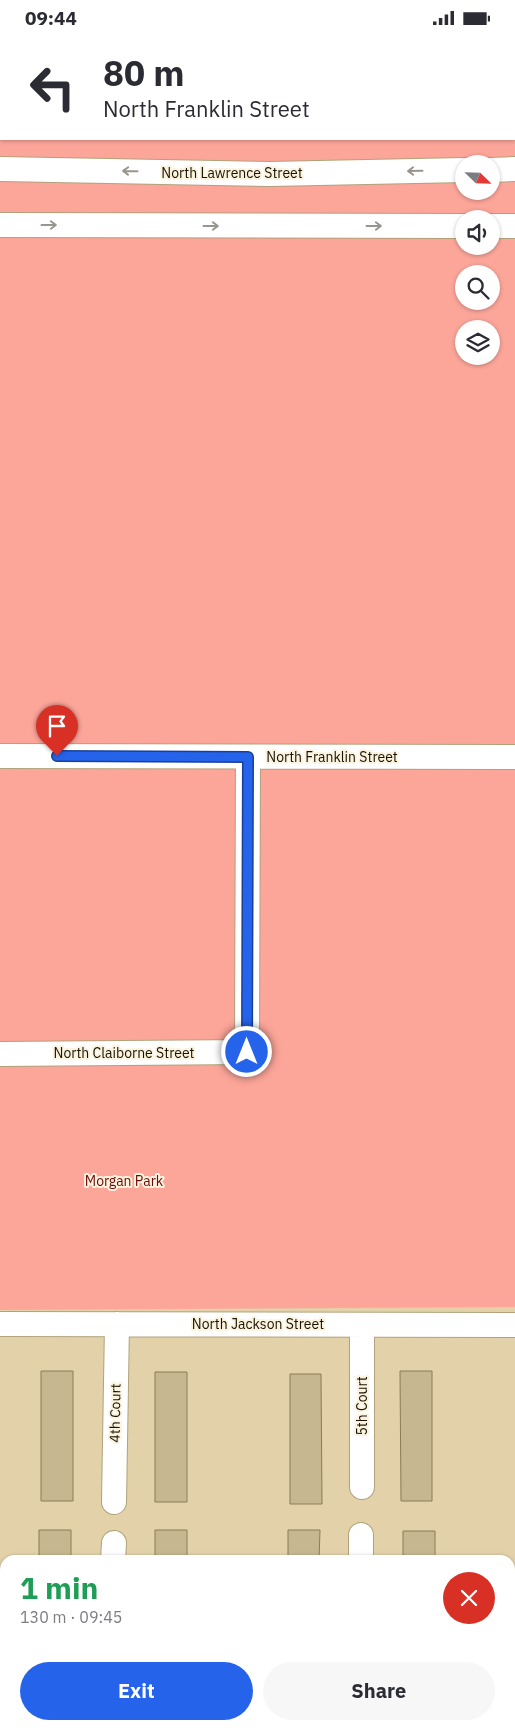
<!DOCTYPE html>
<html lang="en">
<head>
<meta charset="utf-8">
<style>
	:root { --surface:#fff; --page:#f7f7f7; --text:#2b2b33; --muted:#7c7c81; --accent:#2563eb }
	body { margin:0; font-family:"IBM Plex Sans",sans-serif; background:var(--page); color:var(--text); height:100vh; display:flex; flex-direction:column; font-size:19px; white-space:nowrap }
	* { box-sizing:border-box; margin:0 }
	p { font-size:16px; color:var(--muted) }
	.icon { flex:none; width:28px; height:28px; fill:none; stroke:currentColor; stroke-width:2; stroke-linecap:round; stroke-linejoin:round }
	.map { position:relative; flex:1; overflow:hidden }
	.side { position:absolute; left:0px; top:1520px; width:515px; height:175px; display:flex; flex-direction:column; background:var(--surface); border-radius:15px 15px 0 0; box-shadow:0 1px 4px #0004 }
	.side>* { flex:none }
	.hud { position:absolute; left:0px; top:0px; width:515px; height:105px; box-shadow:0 1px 4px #0004; background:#fff; color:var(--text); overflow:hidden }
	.needle { width:32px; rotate:113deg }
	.controls { position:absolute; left:455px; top:120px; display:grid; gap:10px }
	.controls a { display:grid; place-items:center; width:45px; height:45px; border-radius:50%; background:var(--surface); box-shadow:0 1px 4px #0004; font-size:25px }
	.pin { position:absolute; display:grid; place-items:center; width:42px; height:42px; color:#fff; margin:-51px -21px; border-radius:50% 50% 50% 0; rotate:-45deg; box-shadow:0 0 5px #0007 }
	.pin .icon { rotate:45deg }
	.me { position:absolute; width:55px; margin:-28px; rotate:0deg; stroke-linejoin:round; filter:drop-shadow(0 0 4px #0008) }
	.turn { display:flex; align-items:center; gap:18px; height:105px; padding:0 20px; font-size:22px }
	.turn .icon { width:65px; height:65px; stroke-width:2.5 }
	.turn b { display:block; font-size:35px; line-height:42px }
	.round { display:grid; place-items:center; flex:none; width:52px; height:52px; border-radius:26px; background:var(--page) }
	.summary { display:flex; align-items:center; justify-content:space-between; height:85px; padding:0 20px }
	h1 { font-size:30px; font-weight:700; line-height:38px; color:#1e9e55 }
	.action { display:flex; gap:10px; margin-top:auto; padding:10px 20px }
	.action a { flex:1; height:58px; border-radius:30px; background:var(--accent); color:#fff; font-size:20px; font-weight:700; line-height:58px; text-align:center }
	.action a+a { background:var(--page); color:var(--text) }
	.status { display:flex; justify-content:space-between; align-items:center; height:35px; padding:0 25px; background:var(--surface); direction:ltr }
	.status svg { height:14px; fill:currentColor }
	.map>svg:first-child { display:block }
	.green { fill:#fca599; fill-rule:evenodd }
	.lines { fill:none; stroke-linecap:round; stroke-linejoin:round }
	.stream { stroke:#59b069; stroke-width:8 }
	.building { fill:#c7b790; stroke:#8b7c56 }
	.minor-casing { stroke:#b2a27b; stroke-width:26 }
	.minor { stroke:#fff; stroke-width:24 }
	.oneway { stroke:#98958e }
	.route-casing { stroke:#184099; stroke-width:12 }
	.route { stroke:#2563eb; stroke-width:9 }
	.labels { text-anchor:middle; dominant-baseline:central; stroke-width:4; stroke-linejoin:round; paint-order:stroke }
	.street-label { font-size:14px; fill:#191305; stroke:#fbf3de }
	.park-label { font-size:14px; fill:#6e0b0a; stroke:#fbf3de }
</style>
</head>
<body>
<div class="status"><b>09:44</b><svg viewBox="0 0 49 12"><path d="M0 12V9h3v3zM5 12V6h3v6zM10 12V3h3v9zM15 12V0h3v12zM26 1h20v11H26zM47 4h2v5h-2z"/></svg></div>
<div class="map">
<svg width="515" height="1695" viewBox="0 0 515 1695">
	<rect width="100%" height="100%" fill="#e2d1a9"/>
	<!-- green -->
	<path class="green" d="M0 0 272 1H1V104H514V76H515V1272L0 1275ZM464 129H491V156H464ZM464 184H491V211H464ZM464 239H491V266H464ZM464 294H491V321H464Z"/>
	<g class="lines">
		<!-- stream -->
		<path class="stream" d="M449 0 452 1
			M514 23 515 24"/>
	</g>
	<!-- building -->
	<path class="building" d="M41 1336H73V1466H41Z
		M400 1336H432V1466H401Z
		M155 1337H187V1467H155Z
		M290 1339H321L322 1469H290Z
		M39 1495H71V1525H39Z
		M155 1495H187V1525H155Z
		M288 1495H320L319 1525H288Z
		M403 1496H435V1525H403Z"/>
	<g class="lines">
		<defs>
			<path id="minor" d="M0 134 270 139 464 135
				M491 135 515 134
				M0 190 464 191
				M491 191H515
				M0 721 515 722
				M0 1019 247 1017 248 722
				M0 1289 515 1290
				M362 1452V1290
				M114 1467 117 1289
				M361 1500V1525
				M113 1525 114 1508
				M0 1672H5
				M510 1675H515
				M363 1690V1695"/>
		</defs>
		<!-- minor casing -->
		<use href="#minor" class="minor-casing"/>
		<!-- minor -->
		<use href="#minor" class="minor"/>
	</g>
	<!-- one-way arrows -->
	<defs><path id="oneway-shaft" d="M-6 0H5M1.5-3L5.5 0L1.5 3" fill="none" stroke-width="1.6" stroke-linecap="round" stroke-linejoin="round" transform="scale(1.25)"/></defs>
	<g class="oneway">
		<use href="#oneway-shaft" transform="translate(130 136) rotate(-179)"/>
		<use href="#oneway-shaft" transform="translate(415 136) rotate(179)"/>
		<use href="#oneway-shaft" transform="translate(49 190)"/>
		<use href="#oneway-shaft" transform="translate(211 191)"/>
		<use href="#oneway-shaft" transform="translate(374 191)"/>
	</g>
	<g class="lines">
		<defs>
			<path id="route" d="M57 721 248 722 247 1017"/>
		</defs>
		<!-- route casing -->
		<use href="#route" class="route-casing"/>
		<!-- route -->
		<use href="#route" class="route"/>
	</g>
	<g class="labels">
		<!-- street labels -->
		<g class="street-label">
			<text x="232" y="138">North Lawrence Street</text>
			<text x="332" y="722">North Franklin Street</text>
			<text x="124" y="1018">North Claiborne Street</text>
			<text x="258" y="1289">North Jackson Street</text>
			<text transform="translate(362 1371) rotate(-90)">5th Court</text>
			<text transform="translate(115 1378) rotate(-89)">4th Court</text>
		</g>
		<!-- park labels -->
		<g class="park-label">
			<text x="124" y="1146">Morgan Park</text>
		</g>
	</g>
</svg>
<div class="controls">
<a><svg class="needle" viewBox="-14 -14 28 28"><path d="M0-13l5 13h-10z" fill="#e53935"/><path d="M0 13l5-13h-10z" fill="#7c7c81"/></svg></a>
<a><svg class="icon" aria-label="sound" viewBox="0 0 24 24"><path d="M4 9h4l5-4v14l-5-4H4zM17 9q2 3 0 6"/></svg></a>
<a><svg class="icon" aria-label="search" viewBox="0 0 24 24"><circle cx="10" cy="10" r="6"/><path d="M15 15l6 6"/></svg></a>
<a><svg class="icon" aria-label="layers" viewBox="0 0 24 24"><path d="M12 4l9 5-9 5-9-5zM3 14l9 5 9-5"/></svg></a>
</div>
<div class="pin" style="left:57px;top:721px;background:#d93025"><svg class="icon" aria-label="arrive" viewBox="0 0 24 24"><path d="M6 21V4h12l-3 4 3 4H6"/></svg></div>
<svg class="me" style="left:247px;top:1017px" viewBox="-20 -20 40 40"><circle r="17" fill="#2563eb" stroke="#fff" stroke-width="3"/><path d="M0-11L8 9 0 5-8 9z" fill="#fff"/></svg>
<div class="hud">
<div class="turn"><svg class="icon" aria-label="left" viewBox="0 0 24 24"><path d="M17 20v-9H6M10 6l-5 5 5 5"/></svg><div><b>80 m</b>North Franklin Street</div></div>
</div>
<section class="side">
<div class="summary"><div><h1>1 min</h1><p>130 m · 09:45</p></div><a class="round" style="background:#d93025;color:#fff"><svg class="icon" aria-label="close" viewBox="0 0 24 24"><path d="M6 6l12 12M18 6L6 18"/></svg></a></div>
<div class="action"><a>Exit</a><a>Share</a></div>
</section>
</div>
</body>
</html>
